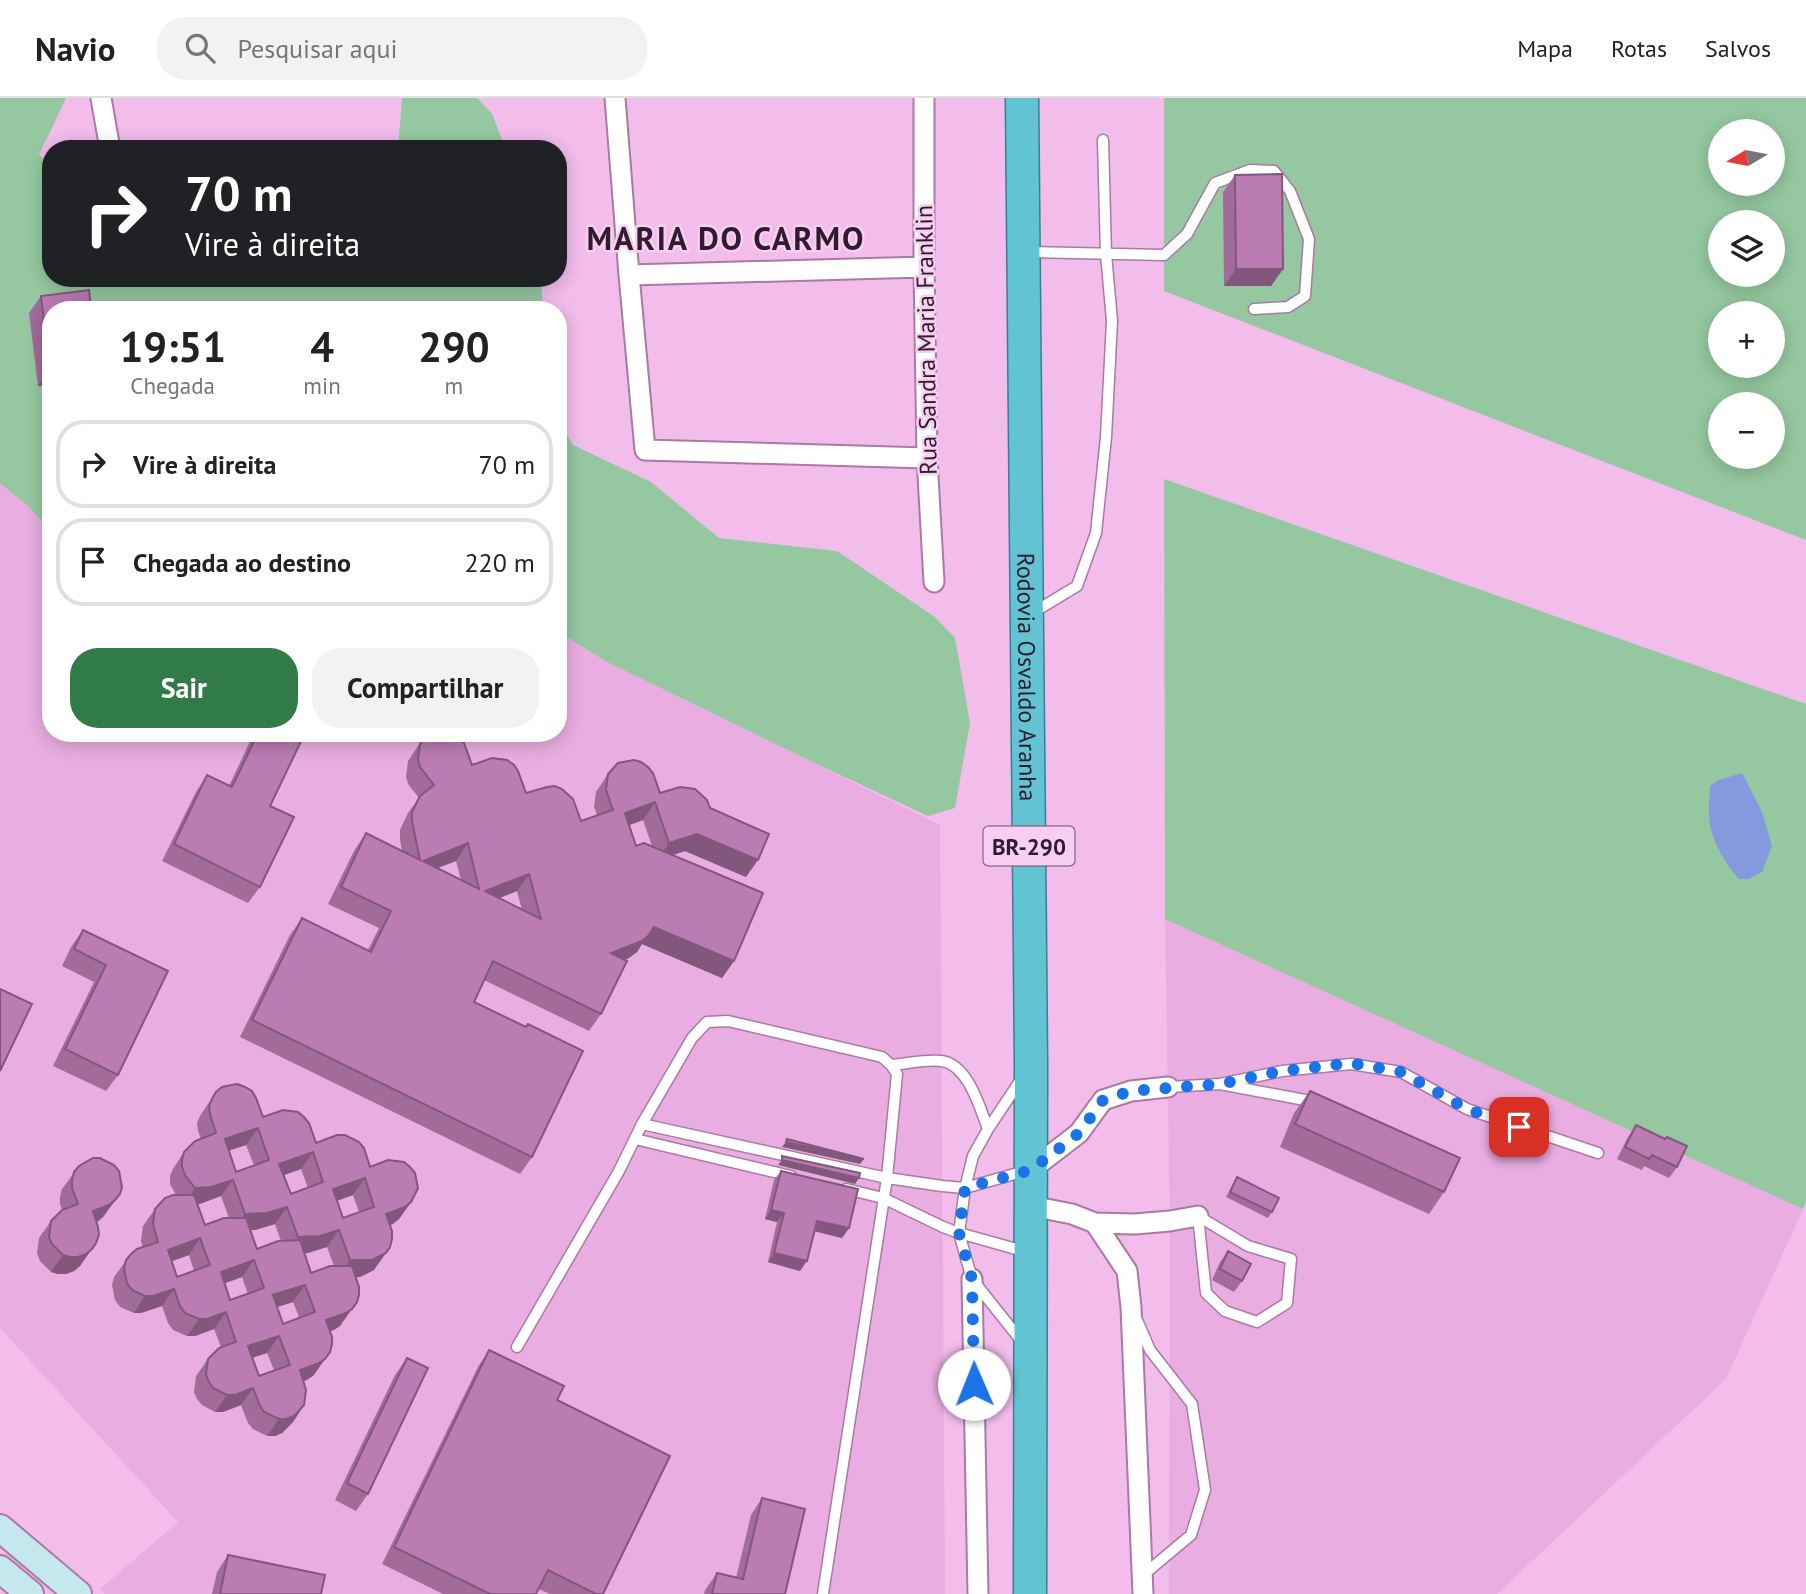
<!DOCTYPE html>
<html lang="pt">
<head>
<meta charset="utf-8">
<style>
	:root { --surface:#fff; --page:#f2f2f2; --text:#222; --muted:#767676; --line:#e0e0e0; --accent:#317b48 }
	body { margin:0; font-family:"PT Sans",sans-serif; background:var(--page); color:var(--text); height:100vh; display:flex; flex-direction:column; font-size:26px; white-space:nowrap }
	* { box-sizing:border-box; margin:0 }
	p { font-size:23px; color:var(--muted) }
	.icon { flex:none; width:38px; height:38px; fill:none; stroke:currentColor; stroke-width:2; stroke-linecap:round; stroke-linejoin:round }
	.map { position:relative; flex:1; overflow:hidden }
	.panel { position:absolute; left:42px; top:203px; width:525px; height:441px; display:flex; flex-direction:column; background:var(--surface); border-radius:28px; box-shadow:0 4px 18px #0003 }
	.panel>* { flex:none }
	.top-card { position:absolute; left:42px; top:42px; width:525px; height:147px; border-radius:28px; box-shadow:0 4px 18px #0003; background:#202124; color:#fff; overflow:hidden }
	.needle { width:46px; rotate:260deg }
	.tools { position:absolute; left:1708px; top:21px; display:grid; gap:14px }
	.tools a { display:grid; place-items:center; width:77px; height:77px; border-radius:50%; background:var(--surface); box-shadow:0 4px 18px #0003; font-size:35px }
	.pin { position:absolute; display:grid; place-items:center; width:60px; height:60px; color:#fff; margin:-30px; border-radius:14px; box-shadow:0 4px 10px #0006 }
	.me { position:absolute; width:77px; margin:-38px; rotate:359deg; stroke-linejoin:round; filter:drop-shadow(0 0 5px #0008) }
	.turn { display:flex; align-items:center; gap:24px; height:147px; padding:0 28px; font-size:32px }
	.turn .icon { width:91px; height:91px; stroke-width:2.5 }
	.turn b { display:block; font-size:49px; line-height:60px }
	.eta { display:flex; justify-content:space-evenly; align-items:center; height:119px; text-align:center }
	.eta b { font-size:42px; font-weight:700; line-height:49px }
	.cta { display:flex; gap:14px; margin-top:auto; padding:14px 28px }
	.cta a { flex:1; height:80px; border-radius:28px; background:var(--accent); color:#fff; font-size:28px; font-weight:700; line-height:80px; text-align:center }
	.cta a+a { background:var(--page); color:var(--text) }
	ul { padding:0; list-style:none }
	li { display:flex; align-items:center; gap:21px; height:88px; margin:0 14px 10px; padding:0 14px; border:4px solid var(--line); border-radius:28px }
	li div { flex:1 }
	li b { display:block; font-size:26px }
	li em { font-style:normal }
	header { display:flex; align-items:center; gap:42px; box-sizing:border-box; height:98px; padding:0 35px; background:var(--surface); border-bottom:2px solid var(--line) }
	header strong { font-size:33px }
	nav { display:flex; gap:38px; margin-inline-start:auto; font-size:24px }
	.search { width:490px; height:63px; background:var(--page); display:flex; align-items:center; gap:18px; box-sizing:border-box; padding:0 24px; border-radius:28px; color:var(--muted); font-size:26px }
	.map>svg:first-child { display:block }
	.built { fill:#e9ade1 }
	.green { fill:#95c8a0; fill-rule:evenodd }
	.water { fill:#8599df }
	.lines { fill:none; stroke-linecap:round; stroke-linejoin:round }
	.service-casing { stroke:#ab79a4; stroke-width:13 }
	.minor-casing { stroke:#ab79a4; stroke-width:23 }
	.secondary-casing { stroke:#ab79a4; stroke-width:30 }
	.trunk-casing { stroke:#377f92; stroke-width:35 }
	.service { stroke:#fff; stroke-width:10 }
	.minor { stroke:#fff; stroke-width:19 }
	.secondary { stroke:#c4e8ee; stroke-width:26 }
	.trunk { stroke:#62c3d3; stroke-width:32 }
	.wall { fill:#a16b9a; fill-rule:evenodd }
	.shaded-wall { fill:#83577d }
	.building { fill:#bb7cb3; stroke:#83577d; stroke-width:2; fill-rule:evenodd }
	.route { stroke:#1a73e8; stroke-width:12; stroke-dasharray:0 21.6 }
	.labels { text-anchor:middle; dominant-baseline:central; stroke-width:5; stroke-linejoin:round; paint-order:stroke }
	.shield { fill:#f9cef3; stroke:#6c5169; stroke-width:2 }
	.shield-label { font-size:23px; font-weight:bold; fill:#301c2e }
	.street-label { font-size:24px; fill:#301c2e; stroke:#f9cef3 }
	.district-label { font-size:32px; font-weight:bold; letter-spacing:2px; fill:#301c2e; stroke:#f9cef3 }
</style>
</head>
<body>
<header>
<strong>Navio</strong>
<div class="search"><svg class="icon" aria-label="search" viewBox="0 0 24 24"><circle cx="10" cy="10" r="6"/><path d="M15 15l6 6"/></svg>Pesquisar aqui</div>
<nav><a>Mapa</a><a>Rotas</a><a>Salvos</a></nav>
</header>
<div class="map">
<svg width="1806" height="1496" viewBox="0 0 1806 1496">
	<rect width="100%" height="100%" fill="#f2bceb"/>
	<!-- built -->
	<path class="built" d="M0 385 29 409 51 434V635H558V533L605 563 940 727 945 1496H105L100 1491 178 1424 0 1230Z
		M1165 821 1803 1111 1726 1281 1497 1496H1169L1170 1123Z"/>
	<!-- green -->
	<path class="green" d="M0 0H66L39 57 51 67V180H540L544 212H51V434L29 409 0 385Z
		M402 0H477L492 16 506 51H398Z
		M1164 0H1806V442L1164 193ZM1720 33H1773V86H1720ZM1720 124H1773V177H1720ZM1720 215H1773V268H1720ZM1720 306H1773V359H1720Z
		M558 322 573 347 651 384 719 440 837 453 935 519 955 540 970 625 955 710 928 718 808 662 605 563 558 533Z
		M1164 381 1806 606V1103L1803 1111 1165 821Z"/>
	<!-- water -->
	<path class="water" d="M1742 675 1762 714 1772 748 1762 774 1749 781H1739C1724 764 1709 739 1709 716 1708 707 1710 697 1710 688L1719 682Z"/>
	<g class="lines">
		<defs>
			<path id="service" d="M1028 154 1164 157 1187 136 1215 85 1250 72 1274 73 1290 93 1309 141 1305 198 1288 209 1254 211
				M1034 514 1077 488 1096 435 1106 339 1112 223 1106 156 1103 42
				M891 967C906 966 926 961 941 963 968 966 980 1010 988 1031
				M1022 980 988 1031 973 1058 965 1090 959 1135 972 1181 1023 1245
				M1220 986 1282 973 1351 966 1401 974 1467 1011 1598 1055
				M1168 989 1220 986 1310 1003 1315 1005
				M642 1026 887 1080 942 1088 965 1090 1025 1073
				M635 1041 791 1078
				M846 1091 883 1100 943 1129 959 1135 1027 1154
				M1198 1118 1248 1148 1291 1161 1287 1205 1257 1224 1225 1213 1206 1195Z
				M1137 1222 1150 1252 1192 1306 1205 1392 1191 1437 1142 1478
				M517 1249 619 1073 642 1026 692 940 707 924 728 923 882 959 891 967 897 976 887 1080 823 1496"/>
			<path id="minor" d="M101 0 110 51
				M615 0 629 177 645 352 927 360
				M924 0V169L927 360 934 484
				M629 177 924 169
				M1031 1072 1079 1035 1103 1002 1131 993 1168 989
				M1031 1108 1072 1116 1095 1125 1135 1126 1170 1123 1198 1118
				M1095 1125 1127 1173 1131 1209 1143 1496
				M972 1181 978 1496"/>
			<path id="secondary" d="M0 1430 78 1496
				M0 1471 30 1496"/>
			<g id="trunk">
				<path id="s1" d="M1022 0 1031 965 1030 1496"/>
			</g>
		</defs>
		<!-- service casing -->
		<use href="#service" class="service-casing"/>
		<!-- minor casing -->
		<use href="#minor" class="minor-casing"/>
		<!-- secondary casing -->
		<use href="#secondary" class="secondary-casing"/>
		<!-- trunk casing -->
		<use href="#trunk" class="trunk-casing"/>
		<!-- service -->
		<use href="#service" class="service"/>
		<!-- minor -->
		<use href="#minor" class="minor"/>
		<!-- secondary -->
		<use href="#secondary" class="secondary"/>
		<!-- trunk -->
		<use href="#trunk" class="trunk"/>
	</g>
	<!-- wall -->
	<path class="wall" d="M1235 77 1283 171 1271 188H1224L1223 94Z
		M41 198 51 212V287L38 288 29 215Z
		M254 635H305L270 708 260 789 248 805 162 763 196 694 207 677 229 688Z
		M424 639 472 667 581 723 597 717 594 709 596 694 608 676 660 695 710 710 746 779 685 753 673 757 734 863 722 880 642 846 637 854 629 860 625 862 601 916 589 933 484 882 474 904 532 1059 520 1076 240 939 290 837 302 820 368 852 379 830 328 806 354 753 366 735 402 753 400 741V732L408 715 419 700 408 686 406 679 408 663ZM643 722 652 748H636L629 727ZM456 763 461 782 437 770ZM517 793 522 812 499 800Z
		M83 832 168 873 118 977 106 993 53 968 94 884 62 868 71 849Z
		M1310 993 1444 1094 1429 1116 1280 1049 1294 1015Z
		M216 994 316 1045 370 1069 411 1104 399 1121 390 1127 374 1172 360 1179H355L340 1228 330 1234 314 1277 304 1283V1307L293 1324 282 1335 275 1338H267L253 1331 248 1325 241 1307 223 1314H215L202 1307 197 1301 194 1294 196 1278 208 1261 221 1249 214 1231 195 1238H187L173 1232 168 1225 162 1208 141 1215H134L120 1209 115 1202 112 1187 114 1179 131 1156 143 1149 141 1143 143 1128 155 1111 176 1097 170 1086V1078L173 1071 184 1054 201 1041 198 1033 197 1025 200 1018ZM246 1047 254 1067 236 1074 229 1052ZM301 1071 308 1090 291 1096 284 1077ZM353 1097 359 1114 343 1120 337 1103ZM221 1098 229 1120 205 1127 198 1106ZM275 1126 281 1143 257 1151 250 1132H255ZM327 1149 334 1168 311 1175 304 1155ZM189 1157 194 1173 177 1179 171 1163ZM242 1179 248 1196 230 1202 225 1185ZM293 1204 299 1219 283 1226 277 1209ZM267 1255 274 1272 259 1278 253 1259Z
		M1636 1027 1677 1069 1669 1080 1644 1068 1642 1072 1617 1061 1628 1039Z
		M79 1068 120 1096 103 1119 97 1124 80 1168 74 1173 66 1176H58L51 1174 40 1163 37 1155 39 1140 51 1123 62 1112 60 1106V1099L62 1091Z
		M781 1073 849 1130 842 1140 814 1133 800 1173 768 1164 777 1124 765 1121 774 1082Z
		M1237 1079 1272 1114 1268 1120 1226 1099Z
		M1228 1153 1242 1183 1234 1194 1212 1182 1220 1164Z
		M489 1252 557 1302 603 1496H550L539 1491 536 1496H443L382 1466 478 1269Z
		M407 1260 368 1396 356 1413 335 1402 395 1277Z
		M762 1400 785 1496H704L705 1492 717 1475 736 1480 751 1417Z
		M228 1457 321 1496H212L217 1474Z"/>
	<!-- shaded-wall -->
	<path class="shaded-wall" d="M1236 171H1283L1271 188H1224Z
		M50 271 51 287 38 288Z
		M655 704 643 722 613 733 625 715Z
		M697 736 758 762 746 779 685 753 657 762 669 745Z
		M468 745 456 763 411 780 423 763Z
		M529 776 517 793 473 811 485 793Z
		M654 829 734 863 722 880 642 846 637 854 629 860 598 872 611 855Z
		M258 1030 246 1047 213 1058 225 1041Z
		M786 1044 864 1061 860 1066 782 1049Z
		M313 1054 301 1071 267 1083 279 1066Z
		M782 1062 859 1080 855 1086 778 1067Z
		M365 1080 353 1097 322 1108 333 1091Z
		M233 1082 221 1098 200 1106 183 1107 195 1090Z
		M115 1102 103 1119 97 1124 93 1113Z
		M411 1104 399 1121 393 1126 374 1133 386 1116Z
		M287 1109 275 1126 255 1132 233 1133 245 1116Z
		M771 1112 784 1115 777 1124 765 1121Z
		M817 1123 849 1130 842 1140 810 1132Z
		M339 1132 327 1149 308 1155 286 1156 298 1139Z
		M200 1140 189 1157 156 1169 168 1152Z
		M92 1151 80 1168 74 1173 66 1176H58L51 1174 63 1157Z
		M386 1155 374 1172 360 1179H338L350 1162Z
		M774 1155 807 1163 800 1173 768 1164Z
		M254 1162 242 1179 209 1191 221 1174Z
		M305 1187 293 1204 261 1214 273 1197Z
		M174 1191 162 1208 141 1215H134L145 1198Z
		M352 1211 340 1228 334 1232 314 1239 326 1222Z
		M226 1214 214 1231 195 1238H187L199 1221Z
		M279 1238 267 1255 237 1265 248 1248Z
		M325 1261 314 1277 307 1282 288 1289 300 1272Z
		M253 1290 241 1307 223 1314H215L227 1297Z
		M304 1307 293 1324 282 1335 275 1338H267L279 1321Z"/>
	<!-- building -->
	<path class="building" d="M1282 76 1283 171H1236L1235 77Z
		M89 192 91 212H51L50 271 41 198Z
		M258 635H305L270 708 294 719 260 789 174 746 207 677 232 689Z
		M432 635H454L464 645 472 667 492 660 507 662 514 667 518 673 526 695 547 689 555 688 562 691 573 701 581 723 613 712 606 692 608 676 618 665 634 662 641 664 648 669 653 675 660 695 680 689 695 691 707 702 710 710 769 736 758 762 697 736 669 745 655 704 625 715 636 748 644 745 763 795 734 863 654 829 649 837 642 843 611 855 627 863 601 916 493 863 474 904 526 929 528 926 583 953 532 1059 252 922 302 820 371 854 391 813 341 789 366 735 420 762 412 723V714L420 698 434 687 420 669 418 661 420 646 424 639ZM468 745 479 791 423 763ZM529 776 541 821 485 793Z
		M83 832 168 873 118 977 65 951 106 867 74 851Z
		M0 891 32 906 0 973Z
		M237 986 245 989 252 993 256 1000 263 1019 283 1012 298 1014 304 1019 309 1025 316 1045 337 1037H345L359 1044 364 1050 370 1069 388 1062 404 1064 410 1069 415 1075 418 1090 411 1104 405 1109 386 1116 392 1133V1141L390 1149 386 1155 372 1162H350L339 1132 320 1138 298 1139 287 1109 267 1115 245 1116 233 1082 211 1089 195 1090 185 1077 182 1069V1061L184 1054 195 1043 216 1035 210 1016 209 1008 212 1001 216 994 222 989ZM258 1030 269 1062 236 1074 225 1041ZM313 1054 323 1084 291 1096 279 1066ZM365 1080 374 1109 343 1120 333 1091Z
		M1310 993 1460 1060 1444 1094 1295 1026Z
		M1636 1027 1665 1041 1667 1039 1687 1048 1677 1069 1652 1057 1649 1061 1625 1049Z
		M787 1041 864 1061 786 1044Z
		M782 1058 860 1075 859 1080 782 1062Z
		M93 1060H100L114 1067 119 1073 122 1089 120 1096 115 1102 109 1107 93 1113 98 1129 99 1137 96 1145 92 1151 86 1156 78 1159H70L63 1157 52 1146 49 1139 51 1123 62 1112 78 1106 72 1090V1082L74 1074 79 1068Z
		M781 1073 858 1091 849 1130 817 1123 807 1163 774 1155 784 1115 771 1112Z
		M1237 1079 1279 1100 1272 1114 1230 1094Z
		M173 1097H194L205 1127 224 1120H246L257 1151 278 1143 300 1142 311 1175 330 1168H352L359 1189V1197L357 1204 352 1211 346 1215 326 1222 332 1239V1246L330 1254 325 1261 319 1265 300 1272 306 1292 304 1307 294 1318 286 1321H279L264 1314 260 1308 253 1290 235 1297H227L213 1290 209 1284 206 1277 208 1261 219 1250 236 1244 226 1214 207 1221H199L185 1215 180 1208 174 1191 153 1198H145L132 1192 127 1185 124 1170 126 1162 131 1156 137 1151 158 1144 153 1126 155 1111 165 1100ZM200 1140 210 1167 177 1179 168 1152ZM254 1162 264 1190 230 1202 221 1174ZM305 1187 315 1214 283 1226 273 1197ZM279 1238 290 1267 259 1278 248 1248Z
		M1228 1153 1251 1166 1242 1183 1220 1171Z
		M489 1252 564 1288 557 1302 670 1358 603 1496H596L548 1472 536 1496H490L394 1449Z
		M407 1260 428 1270 368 1396 347 1385Z
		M762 1400 805 1411 785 1496H712L717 1475 743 1481Z
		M228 1457 325 1477 321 1496H220Z"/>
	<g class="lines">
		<!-- route -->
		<path class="route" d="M974 1286 972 1181 959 1135 965 1090 1031 1072 1079 1035 1103 1002 1131 993 1220 986 1282 973 1351 965 1401 974 1467 1011 1519 1029"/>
	</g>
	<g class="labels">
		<!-- shield labels -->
		<rect class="shield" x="983.5" y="728.5" width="91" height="39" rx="5"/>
		<g class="shield-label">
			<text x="1029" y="748">BR-290</text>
		</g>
		<!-- street labels -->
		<g class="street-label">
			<text transform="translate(926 242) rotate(-91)">Rua Sandra Maria Franklin</text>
			<text stroke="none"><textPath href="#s1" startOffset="579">Rodovia Osvaldo Aranha</textPath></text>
		</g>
		<!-- district labels -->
		<g class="district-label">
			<text x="726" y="140">MARIA DO CARMO</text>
		</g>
	</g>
</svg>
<div class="tools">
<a><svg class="needle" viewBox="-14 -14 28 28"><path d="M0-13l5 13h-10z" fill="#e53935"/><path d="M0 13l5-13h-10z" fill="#767676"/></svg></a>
<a><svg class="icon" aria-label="layers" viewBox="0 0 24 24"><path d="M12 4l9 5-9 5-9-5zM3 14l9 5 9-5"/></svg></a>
<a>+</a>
<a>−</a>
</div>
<div class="pin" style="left:1519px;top:1029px;background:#d93025"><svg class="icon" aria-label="arrive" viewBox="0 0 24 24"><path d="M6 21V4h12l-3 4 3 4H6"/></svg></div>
<svg class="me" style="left:974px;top:1286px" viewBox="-20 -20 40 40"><circle r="19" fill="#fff"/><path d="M0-13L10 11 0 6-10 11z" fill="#1a73e8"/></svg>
<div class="top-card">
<div class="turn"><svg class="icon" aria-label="right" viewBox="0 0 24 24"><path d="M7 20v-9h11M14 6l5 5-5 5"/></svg><div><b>70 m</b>Vire à direita</div></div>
</div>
<section class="panel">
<div class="eta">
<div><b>19:51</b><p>Chegada</p></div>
<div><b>4</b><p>min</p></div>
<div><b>290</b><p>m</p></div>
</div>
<ul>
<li><svg class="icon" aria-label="right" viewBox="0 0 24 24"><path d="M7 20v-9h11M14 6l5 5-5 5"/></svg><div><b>Vire à direita</b></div><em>70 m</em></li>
<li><svg class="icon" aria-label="arrive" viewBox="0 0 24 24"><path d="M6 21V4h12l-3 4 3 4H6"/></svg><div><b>Chegada ao destino</b></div><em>220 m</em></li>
</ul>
<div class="cta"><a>Sair</a><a>Compartilhar</a></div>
</section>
</div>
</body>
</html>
